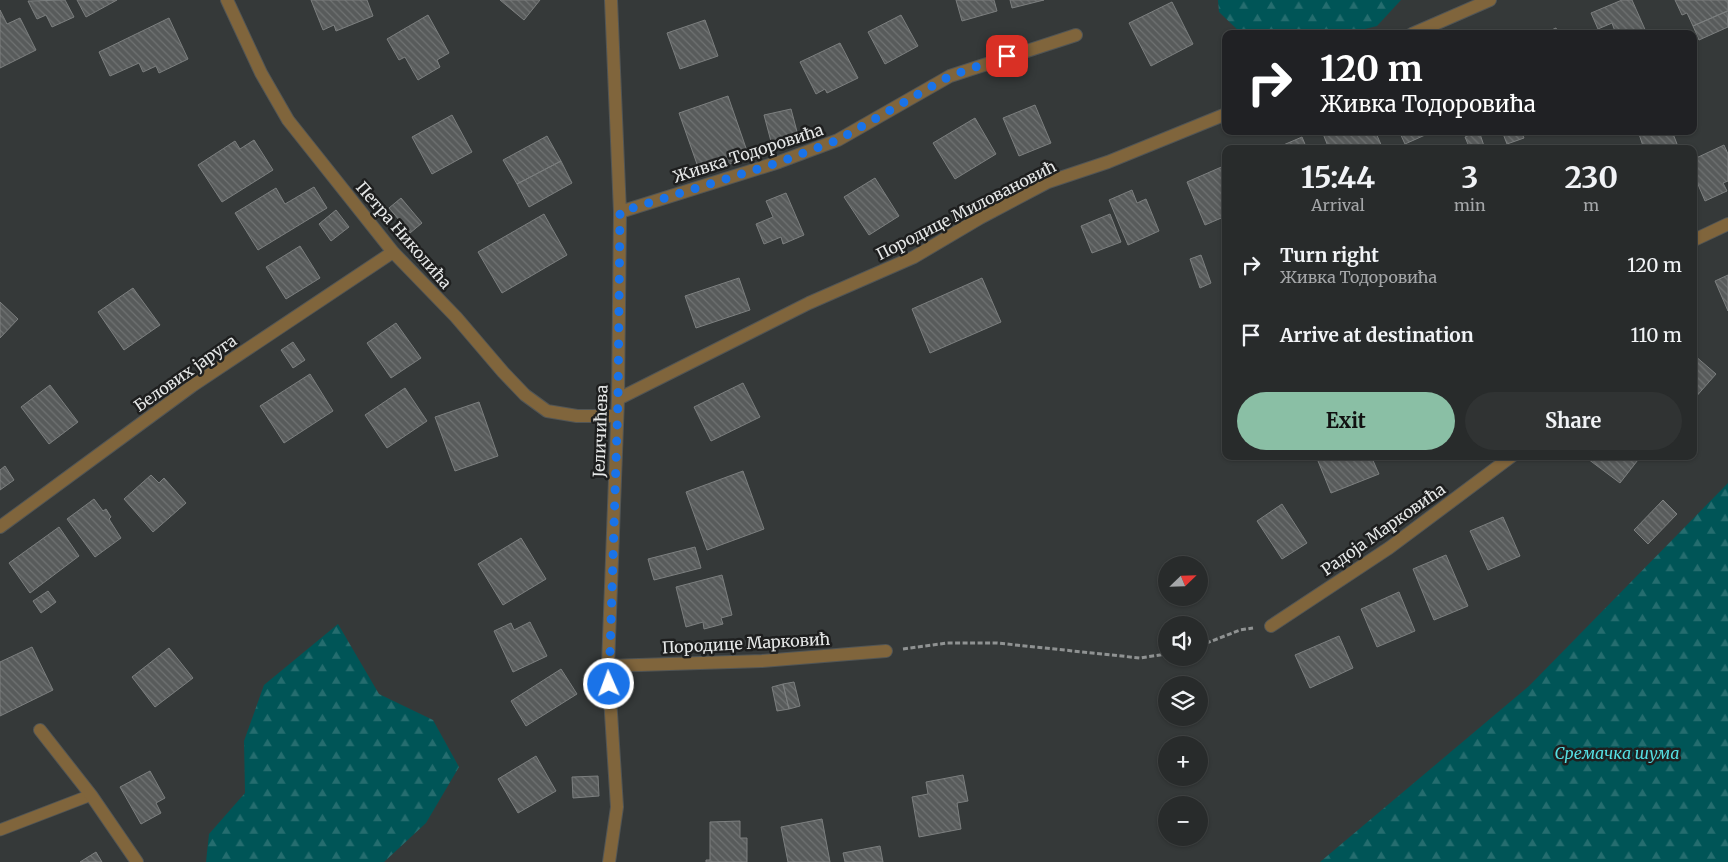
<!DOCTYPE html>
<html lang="en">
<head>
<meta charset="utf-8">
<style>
	:root { --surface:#282b2b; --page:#303333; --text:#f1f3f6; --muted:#a5a7a9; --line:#444747; --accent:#8abfa5 }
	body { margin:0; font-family:Merriweather,serif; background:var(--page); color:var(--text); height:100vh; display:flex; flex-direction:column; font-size:19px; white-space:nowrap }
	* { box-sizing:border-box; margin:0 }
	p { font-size:16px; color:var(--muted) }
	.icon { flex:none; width:28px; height:28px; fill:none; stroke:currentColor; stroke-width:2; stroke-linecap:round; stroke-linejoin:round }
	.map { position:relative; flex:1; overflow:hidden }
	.side { position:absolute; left:1222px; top:145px; width:475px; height:315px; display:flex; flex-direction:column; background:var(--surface); border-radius:10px; box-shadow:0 1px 4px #0004,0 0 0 1px var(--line) }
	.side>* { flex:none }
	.top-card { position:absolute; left:1222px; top:30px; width:475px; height:105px; border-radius:10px; box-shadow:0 1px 4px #0004,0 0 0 1px var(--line); background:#202124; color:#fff; overflow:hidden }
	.needle { width:32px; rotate:67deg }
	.fabs { position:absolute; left:1158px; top:556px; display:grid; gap:10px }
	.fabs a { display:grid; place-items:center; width:50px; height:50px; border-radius:50%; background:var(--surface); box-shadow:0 1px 4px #0004,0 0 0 1px var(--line); font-size:25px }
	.pin { position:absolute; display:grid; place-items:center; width:42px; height:42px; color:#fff; margin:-21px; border-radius:10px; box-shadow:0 2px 8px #0006 }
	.me { position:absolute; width:55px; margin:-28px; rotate:358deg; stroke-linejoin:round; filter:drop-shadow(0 0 4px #0008) }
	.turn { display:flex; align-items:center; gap:18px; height:105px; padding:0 15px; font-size:22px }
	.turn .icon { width:65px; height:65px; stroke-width:2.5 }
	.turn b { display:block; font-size:35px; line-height:42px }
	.eta { display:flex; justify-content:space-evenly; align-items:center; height:85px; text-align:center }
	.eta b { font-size:30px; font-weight:700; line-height:35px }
	.cta { display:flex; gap:10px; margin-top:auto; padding:10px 15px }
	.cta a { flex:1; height:58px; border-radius:30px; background:var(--accent); color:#111; font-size:20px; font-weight:700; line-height:58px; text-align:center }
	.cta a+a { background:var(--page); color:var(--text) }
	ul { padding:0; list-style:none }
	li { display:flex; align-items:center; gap:15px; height:70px; padding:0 15px }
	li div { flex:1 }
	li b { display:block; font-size:19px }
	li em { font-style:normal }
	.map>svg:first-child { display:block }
	.forest { fill:url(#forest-firs) }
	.building { fill:url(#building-back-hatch); stroke:#7c7f7f }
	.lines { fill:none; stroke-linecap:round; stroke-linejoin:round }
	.service-casing { stroke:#515555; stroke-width:13 }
	.minor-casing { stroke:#515555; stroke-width:14 }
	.path { stroke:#8f9292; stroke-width:3; stroke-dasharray:5 2.5; stroke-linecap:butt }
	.service { stroke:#80653c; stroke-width:11 }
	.minor { stroke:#80653c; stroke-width:12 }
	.route { stroke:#1a73e8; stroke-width:9; stroke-dasharray:0 16.2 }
	.labels { text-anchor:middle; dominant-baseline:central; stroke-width:5; stroke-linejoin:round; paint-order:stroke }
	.street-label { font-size:16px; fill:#e6e8e8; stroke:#1e1f1f }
	.park-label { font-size:16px; font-style:italic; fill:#55dfe3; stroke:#1e1f1f }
</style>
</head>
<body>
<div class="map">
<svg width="1728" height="862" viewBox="0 0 1728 862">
	<defs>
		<pattern id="forest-firs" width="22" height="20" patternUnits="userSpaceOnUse" patternTransform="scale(1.25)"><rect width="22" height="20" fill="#005557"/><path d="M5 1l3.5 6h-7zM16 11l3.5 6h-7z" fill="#256d6f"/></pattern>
		<pattern id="building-back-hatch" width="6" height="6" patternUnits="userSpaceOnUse" patternTransform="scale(1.25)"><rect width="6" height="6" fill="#585b5b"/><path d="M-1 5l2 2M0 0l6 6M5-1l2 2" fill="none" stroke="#707373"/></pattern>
	</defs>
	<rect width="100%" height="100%" fill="#353939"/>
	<!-- forest -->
	<path class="forest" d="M1218 0H1401L1377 26 1345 34H1242L1219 12Z
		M1728 483V862H1320L1529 686Z
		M338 624 379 694 433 720 459 767 426 823 384 862H206L209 834 245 793 244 741 264 685Z"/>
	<!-- building -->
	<path class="building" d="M65 0 74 17 52 27 46 15 37 19 28 1Z
		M77 0H117L86 17Z
		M311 0H367L373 16 336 31 334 25 323 30Z
		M500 0H540L524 20Z
		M956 0H994L997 11 962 21Z
		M1010 0H1044L1012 8Z
		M1622 0H1632L1647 34H1616L1612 23 1598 29 1591 13Z
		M1675 0H1728V11L1693 26 1687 13 1682 15Z
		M1172 2 1193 44 1151 66 1129 23Z
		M0 10 7 24 20 18 36 50 0 68Z
		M1727 11 1728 27 1699 40 1693 26Z
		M428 15 449 53 437 60 440 67 418 80 405 57 399 60 387 39Z
		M901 15 918 46 885 64 868 32Z
		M169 18 188 59 159 73 156 66 143 72 139 63 110 76 99 52Z
		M705 20 718 56 680 69 667 33Z
		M1556 28 1559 34H1542Z
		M840 43 858 78 827 93 825 89 816 94 800 62Z
		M728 96 747 151 742 152 744 159 716 169 713 162 698 167 679 113Z
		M1035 105 1051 143 1019 156 1003 118Z
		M791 109 800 143 773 149 764 115Z
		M452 115 472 152 432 174 412 137Z
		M975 118 996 154 955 179 933 143Z
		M1322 131H1375L1383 149H1329Z
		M1399 131H1434L1405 144Z
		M1464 131H1476V132L1466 136Z
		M1479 131 1484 146 1470 149 1465 137Z
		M1502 131H1521L1524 138 1507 144Z
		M1638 131H1672L1677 144 1663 149H1644Z
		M547 136 561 161 517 184 503 160Z
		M1302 137 1307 149H1274Z
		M254 140 273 170 222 202 198 165 235 141 240 149Z
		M1724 145 1728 154V181L1723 183 1727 191 1705 201 1694 175V159Z
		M561 161 572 183 529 207 517 184Z
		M1226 165V216L1205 225 1187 182Z
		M875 178 899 216 869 235 844 197Z
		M314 187 327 208 258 250 235 213 276 188 285 204Z
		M1132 190 1137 203 1146 199 1159 231 1128 245 1109 200Z
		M786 193 804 235 783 244 781 237 764 244 756 224 773 217 766 201Z
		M401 198 422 223 410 233 389 208Z
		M336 210 349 227 331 241 319 224Z
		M544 214 567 255 502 293 478 252Z
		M1110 214 1121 242 1092 253 1081 226Z
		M300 246 320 278 286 299 266 267Z
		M1201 255 1211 283 1200 288 1190 259Z
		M1728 275V311L1715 281Z
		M739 278 750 310 696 328 685 296Z
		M982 278 1001 322 930 353 912 309Z
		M133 288 160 325 124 350 98 312Z
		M0 302 18 319 0 338Z
		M396 323 421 358 391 378 367 343Z
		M293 342 305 360 293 368 281 350Z
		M1694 355 1716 374 1694 399Z
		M310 374 333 411 284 443 260 406Z
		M743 383 760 417 711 441 694 407Z
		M50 385 78 422 49 444 21 407Z
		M405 388 427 421 387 448 365 415Z
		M479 402 498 456 455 471 435 417Z
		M1316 456H1371L1379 474 1331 493Z
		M1590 456H1641L1620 483 1588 459Z
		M5 466 14 480 0 490V470Z
		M743 471 764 529 707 550 686 492Z
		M151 475 159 483 164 478 186 503 153 532 124 499Z
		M94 499 103 511 106 509 111 517 109 519 121 538 95 557 67 519Z
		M1663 500 1677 514 1648 544 1634 530Z
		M1282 504 1307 543 1282 559 1257 521Z
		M1503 517 1520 556 1488 570 1470 531Z
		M59 527 79 556 30 593 9 563Z
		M521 538 546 579 503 605 478 564Z
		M695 547 701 568 654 580 648 559Z
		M1446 555 1468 606 1434 620 1413 569Z
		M722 575 732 615 721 618 723 624 704 629 703 622 686 627 676 587Z
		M48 591 56 602 41 613 33 601Z
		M1399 592 1415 631 1377 647 1361 609Z
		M530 622 547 656 513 672 494 631 511 623 514 630Z
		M1339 636 1353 668 1310 688 1295 655Z
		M32 647 53 690 0 716V662Z
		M169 648 193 678 155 707 132 677Z
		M561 669 577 694 526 726 511 701Z
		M794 682 800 706 789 709 783 684Z
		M783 684 789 709 777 711 772 687Z
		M536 756 556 791 518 813 498 779Z
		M150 771 165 798 156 803 161 813 141 824 120 787Z
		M963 775 968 801 957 803 961 829 919 837 912 797 928 794 926 782Z
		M598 776 599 796 573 798 572 777Z
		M822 819 830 862H788L781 827Z
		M740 821V838H747V862H706V860H710V822Z
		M880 846 883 862H845L843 853Z
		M96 852 102 862H80Z"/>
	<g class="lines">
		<defs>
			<path id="service" d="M0 830 91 795"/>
			<path id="minor" d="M227 0 261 73 288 120 393 252 456 317 503 372 525 395 547 411 577 416H617
				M1412 34 1490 0
				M620 212 779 162 838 140 950 76 1076 35
				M1694 240 1728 224
				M618 399 809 303 914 257 980 218 1048 182 1108 162 1226 114
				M0 527 192 386 393 252
				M1271 626 1389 548 1512 456
				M608 666 762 661 886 651
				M40 730 91 795 137 862
				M609 862 617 807 608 666 618 399 620 212 611 0"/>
		</defs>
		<!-- service casing -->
		<use href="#service" class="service-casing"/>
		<!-- minor casing -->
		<use href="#minor" class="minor-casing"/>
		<!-- path -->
		<path class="path" d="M1199 646 1240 630 1253 628
			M903 649 947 643H997L1140 658 1166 654"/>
		<!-- service -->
		<use href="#service" class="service"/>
		<!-- minor -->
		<use href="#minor" class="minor"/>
	</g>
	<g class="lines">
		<!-- route -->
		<path class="route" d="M609 684 618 399 620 212 780 162 838 140 950 76 1007 56"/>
	</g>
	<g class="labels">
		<!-- street labels -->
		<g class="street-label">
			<text transform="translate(748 153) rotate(-18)">Живка Тодоровића</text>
			<text transform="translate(966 210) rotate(-27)">Породице Миловановић</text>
			<text transform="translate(404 235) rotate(49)">Петра Николића</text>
			<text transform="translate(185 373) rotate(-35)">Белових јаруга</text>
			<text transform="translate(600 431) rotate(-88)">Јеличићева</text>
			<text transform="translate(1383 529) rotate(-35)">Радоја Марковића</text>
			<text transform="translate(746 643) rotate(-3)">Породице Марковић</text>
		</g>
		<!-- park labels -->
		<g class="park-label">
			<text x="1617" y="753">Сремачка шума</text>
		</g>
	</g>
</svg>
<div class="fabs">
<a><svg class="needle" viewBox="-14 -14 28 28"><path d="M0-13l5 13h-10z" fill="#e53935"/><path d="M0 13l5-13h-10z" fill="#a5a7a9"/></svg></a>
<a><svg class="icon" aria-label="sound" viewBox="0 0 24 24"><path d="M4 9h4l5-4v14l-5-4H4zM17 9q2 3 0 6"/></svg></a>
<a><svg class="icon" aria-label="layers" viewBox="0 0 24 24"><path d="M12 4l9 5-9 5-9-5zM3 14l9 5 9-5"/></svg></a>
<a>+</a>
<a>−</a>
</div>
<div class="pin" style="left:1007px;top:56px;background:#d93025"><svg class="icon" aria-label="arrive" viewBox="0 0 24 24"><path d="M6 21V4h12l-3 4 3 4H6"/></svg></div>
<svg class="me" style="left:609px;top:684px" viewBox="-20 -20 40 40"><circle r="17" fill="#1a73e8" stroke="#fff" stroke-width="3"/><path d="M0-11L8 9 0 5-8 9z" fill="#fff"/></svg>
<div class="top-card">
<div class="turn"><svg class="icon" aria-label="right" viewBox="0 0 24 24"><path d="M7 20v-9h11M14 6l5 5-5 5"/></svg><div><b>120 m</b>Живка Тодоровића</div></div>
</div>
<section class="side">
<div class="eta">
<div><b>15:44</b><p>Arrival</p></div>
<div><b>3</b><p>min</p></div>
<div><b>230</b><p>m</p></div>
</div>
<ul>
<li><svg class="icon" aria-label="right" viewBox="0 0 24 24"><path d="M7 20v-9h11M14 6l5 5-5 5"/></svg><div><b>Turn right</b><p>Живка Тодоровића</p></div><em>120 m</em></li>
<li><svg class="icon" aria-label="arrive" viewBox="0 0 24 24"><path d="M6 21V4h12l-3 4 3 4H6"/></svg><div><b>Arrive at destination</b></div><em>110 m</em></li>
</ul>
<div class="cta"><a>Exit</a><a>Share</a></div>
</section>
</div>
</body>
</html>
